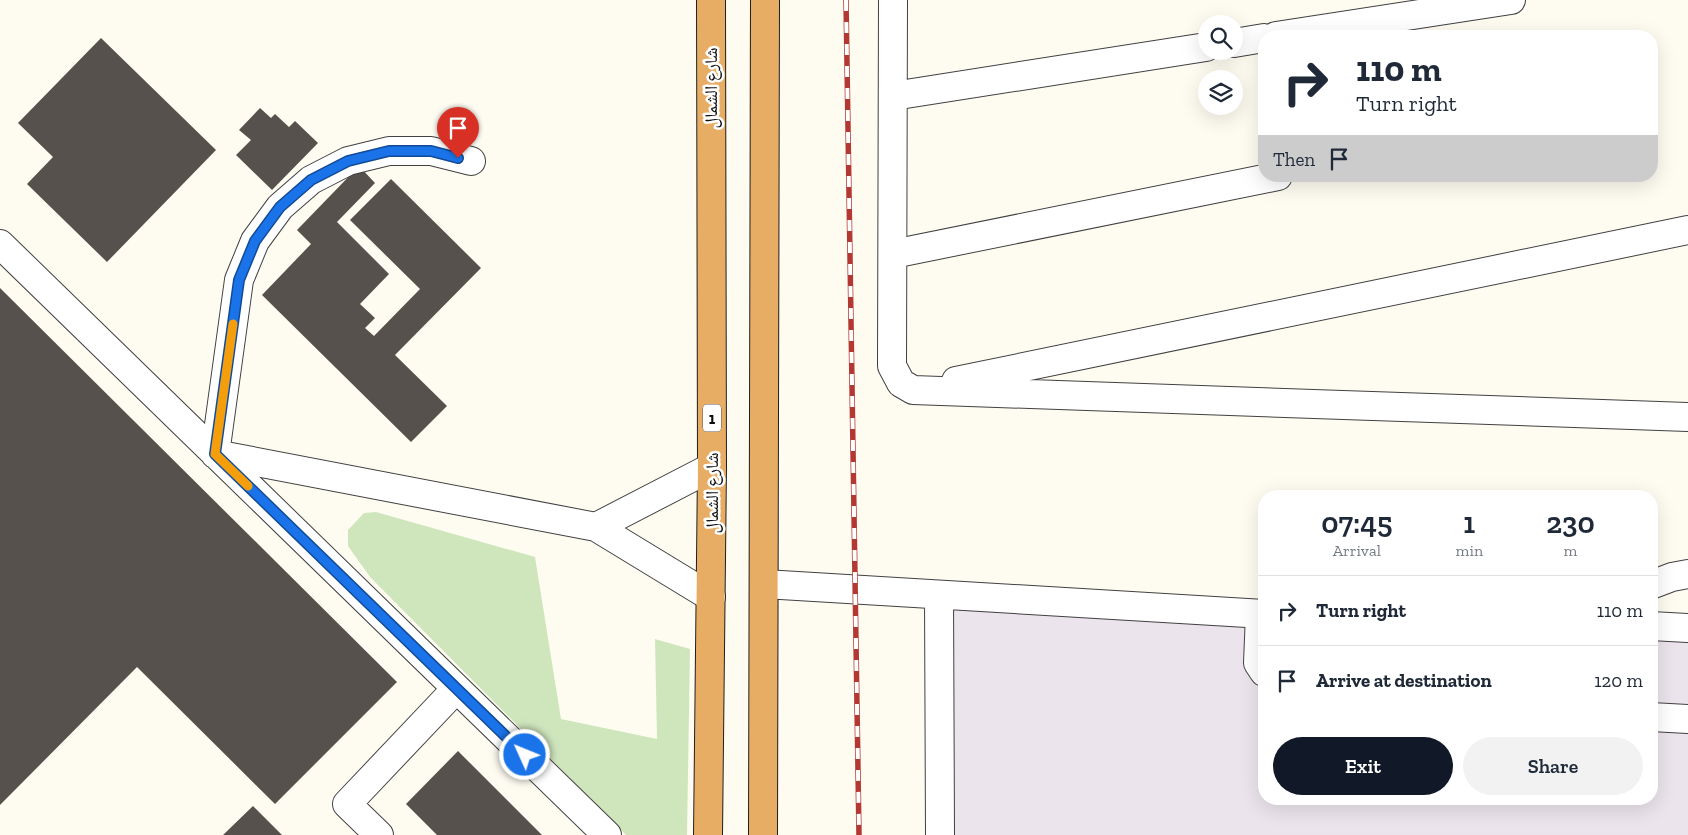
<!DOCTYPE html>
<html lang="en">
<head>
<meta charset="utf-8">
<style>
	:root { --surface:#fff; --page:#f2f2f3; --text:#1f2937; --muted:#747a83; --line:#e0e1e3; --accent:#111827 }
	body { margin:0; font-family:"Zilla Slab","Noto Naskh Arabic",serif; background:var(--page); color:var(--text); height:100vh; display:flex; flex-direction:column; font-size:19px; white-space:nowrap }
	* { box-sizing:border-box; margin:0 }
	p { font-size:16px; color:var(--muted) }
	.icon { flex:none; width:28px; height:28px; fill:none; stroke:currentColor; stroke-width:2; stroke-linecap:round; stroke-linejoin:round }
	.map { position:relative; flex:1; overflow:hidden }
	.panel { position:absolute; left:1258px; top:490px; width:400px; height:315px; display:flex; flex-direction:column; background:var(--surface); border-radius:20px; box-shadow:0 5px 20px #0002 }
	.panel>* { flex:none }
	.hud { position:absolute; left:1258px; top:30px; width:400px; height:152px; border-radius:20px; box-shadow:0 5px 20px #0002; background:#fff; color:var(--text); overflow:hidden }
	.controls { position:absolute; left:1198px; top:15px; display:grid; gap:10px }
	.controls a { display:grid; place-items:center; width:45px; height:45px; border-radius:50%; background:var(--surface); box-shadow:0 5px 20px #0002; font-size:25px }
	.pin { position:absolute; display:grid; place-items:center; width:42px; height:42px; color:#fff; margin:-51px -21px; border-radius:50% 50% 50% 0; rotate:-45deg; box-shadow:0 0 5px #0007 }
	.pin .icon { rotate:45deg }
	.me { position:absolute; width:55px; margin:-28px; rotate:314deg; stroke-linejoin:round; filter:drop-shadow(0 0 4px #0008) }
	.turn { display:flex; align-items:center; gap:18px; height:105px; padding:0 15px; font-size:22px }
	.turn .icon { width:65px; height:65px; stroke-width:2.5 }
	.turn b { display:block; font-size:35px; line-height:42px }
	.then { display:flex; align-items:center; height:48px; padding:0 15px; background:#0003; gap:10px; font-size:19px }
	.eta { display:flex; justify-content:space-evenly; align-items:center; height:85px; text-align:center }
	.eta b { font-size:30px; font-weight:600; line-height:35px }
	.primary-button { display:flex; gap:10px; margin-top:auto; padding:10px 15px }
	.primary-button a { flex:1; height:58px; border-radius:30px; background:var(--accent); color:#fff; font-size:20px; font-weight:600; line-height:58px; text-align:center }
	.primary-button a+a { background:var(--page); color:var(--text) }
	ul { padding:0; list-style:none }
	li { display:flex; align-items:center; gap:15px; height:70px; padding:0 15px; border-top:1px solid var(--line) }
	li div { flex:1 }
	li b { display:block; font-size:19px }
	li em { font-style:normal }
	.map>svg:first-child { display:block }
	.industrial { fill:#ece4ec }
	.green { fill:#cfe6bd }
	.building { fill:#56514c }
	.lines { fill:none; stroke-linecap:round; stroke-linejoin:round }
	.minor-casing { stroke:#414141; stroke-width:30 }
	.highway-casing { stroke:#1f1f1f; stroke-width:30 }
	.minor { stroke:#fff; stroke-width:28 }
	.highway { stroke:#e8ad65; stroke-width:28 }
	.rail-casing { stroke:#b33732; stroke-width:5.5 }
	.rail { stroke:#fff; stroke-width:4; stroke-dasharray:11; stroke-linecap:butt }
	.route-casing { stroke:#114b97; stroke-width:12 }
	.route { stroke:#1a73e8; stroke-width:9 }
	.slow { stroke:#f59e0b; stroke-width:9 }
	.labels { text-anchor:middle; dominant-baseline:central; stroke-width:5; stroke-linejoin:round; paint-order:stroke }
	.shield { fill:#fff; stroke:#565656; stroke-width:1 }
	.shield-label { font-size:16px; font-weight:bold; fill:#0e0e0e }
	.street-label { font-size:18px; fill:#0e0e0e; stroke:#fff }
</style>
</head>
<body>
<div class="map">
<svg width="1688" height="835" viewBox="0 0 1688 835">
	<rect width="100%" height="100%" fill="#fefcf1"/>
	<!-- industrial -->
	<path class="industrial" d="M939 595 1264 608V799H1651V624L1688 626V835H940Z"/>
	<!-- green -->
	<path class="green" d="M376 512 535 557 561 719 657 739 655 639 690 649 687 835H626L370 577 348 546V530L364 513Z"/>
	<!-- building -->
	<path class="building" d="M101 38 216 150 107 262 27 184 53 157 18 123Z
		M260 108 271 118 275 114 289 127 295 121 318 143 272 190 236 155 251 140 239 130Z
		M359 166 375 183 337 222 389 274 360 304 375 318 365 328 374 336 420 289 350 220 391 179 481 268 395 355 447 406 411 442 262 295 311 244 297 230Z
		M0 288 397 682 275 804 137 667 0 805Z
		M458 751 542 835H437L406 804Z
		M253 806 282 835H223Z"/>
	<g class="lines">
		<defs>
			<path id="minor" d="M893 0 892 366 901 383 913 390 1688 417
				M1276 36 1511 0
				M1234 43 1264 38
				M893 96 1206 47
				M471 161 431 151H389L348 161 311 180 280 207 255 241 239 280 215 454 596 527 711 597
				M0 244 607 835
				M893 254 1278 176
				M956 381 1688 230
				M596 527 712 467
				M764 584 1264 614
				M1651 585 1672 577 1688 574
				M939 595 940 835
				M1260 614 1258 663 1264 672
				M1651 626 1688 628
				M1651 717 1688 719
				M379 835 347 804 456 689"/>
			<path id="highway" d="M708 835 712 467 711 0
				M763 835 765 0"/>
		</defs>
		<!-- minor casing -->
		<use href="#minor" class="minor-casing"/>
		<!-- highway casing -->
		<use href="#highway" class="highway-casing"/>
		<!-- minor -->
		<use href="#minor" class="minor"/>
		<!-- highway -->
		<use href="#highway" class="highway"/>
		<defs>
			<path id="rail" d="M846 0 859 835"/>
		</defs>
		<!-- rail casing -->
		<use href="#rail" class="rail-casing"/>
		<!-- rail -->
		<use href="#rail" class="rail"/>
	</g>
	<g class="lines">
		<defs>
			<path id="route" d="M458 158 431 151H389L348 161 311 180 280 207 255 241 239 280 215 454 525 755"/>
		</defs>
		<!-- route casing -->
		<use href="#route" class="route-casing"/>
		<!-- route -->
		<use href="#route" class="route"/>
		<!-- slow -->
		<path class="slow" d="M233 324 215 454 248 486"/>
	</g>
	<g class="labels">
		<!-- shield labels -->
		<rect class="shield" x="703" y="404.5" width="18" height="27" rx="4"/>
		<g class="shield-label">
			<text x="712" y="418">1</text>
		</g>
		<!-- street labels -->
		<g class="street-label">
			<text transform="translate(711 88) rotate(-90)">شارع الشمال</text>
			<text transform="translate(712 493) rotate(-90)">شارع الشمال</text>
		</g>
	</g>
</svg>
<div class="controls">
<a><svg class="icon" aria-label="search" viewBox="0 0 24 24"><circle cx="10" cy="10" r="6"/><path d="M15 15l6 6"/></svg></a>
<a><svg class="icon" aria-label="layers" viewBox="0 0 24 24"><path d="M12 4l9 5-9 5-9-5zM3 14l9 5 9-5"/></svg></a>
</div>
<div class="pin" style="left:458px;top:158px;background:#d93025"><svg class="icon" aria-label="arrive" viewBox="0 0 24 24"><path d="M6 21V4h12l-3 4 3 4H6"/></svg></div>
<svg class="me" style="left:525px;top:755px" viewBox="-20 -20 40 40"><circle r="17" fill="#1a73e8" stroke="#fff" stroke-width="3"/><path d="M0-11L8 9 0 5-8 9z" fill="#fff"/></svg>
<div class="hud">
<div class="turn"><svg class="icon" aria-label="right" viewBox="0 0 24 24"><path d="M7 20v-9h11M14 6l5 5-5 5"/></svg><div><b>110 m</b>Turn right</div></div>
<div class="then">Then<svg class="icon" aria-label="arrive" viewBox="0 0 24 24"><path d="M6 21V4h12l-3 4 3 4H6"/></svg></div>
</div>
<section class="panel">
<div class="eta">
<div><b>07:45</b><p>Arrival</p></div>
<div><b>1</b><p>min</p></div>
<div><b>230</b><p>m</p></div>
</div>
<ul>
<li><svg class="icon" aria-label="right" viewBox="0 0 24 24"><path d="M7 20v-9h11M14 6l5 5-5 5"/></svg><div><b>Turn right</b></div><em>110 m</em></li>
<li><svg class="icon" aria-label="arrive" viewBox="0 0 24 24"><path d="M6 21V4h12l-3 4 3 4H6"/></svg><div><b>Arrive at destination</b></div><em>120 m</em></li>
</ul>
<div class="primary-button"><a>Exit</a><a>Share</a></div>
</section>
</div>
</body>
</html>
